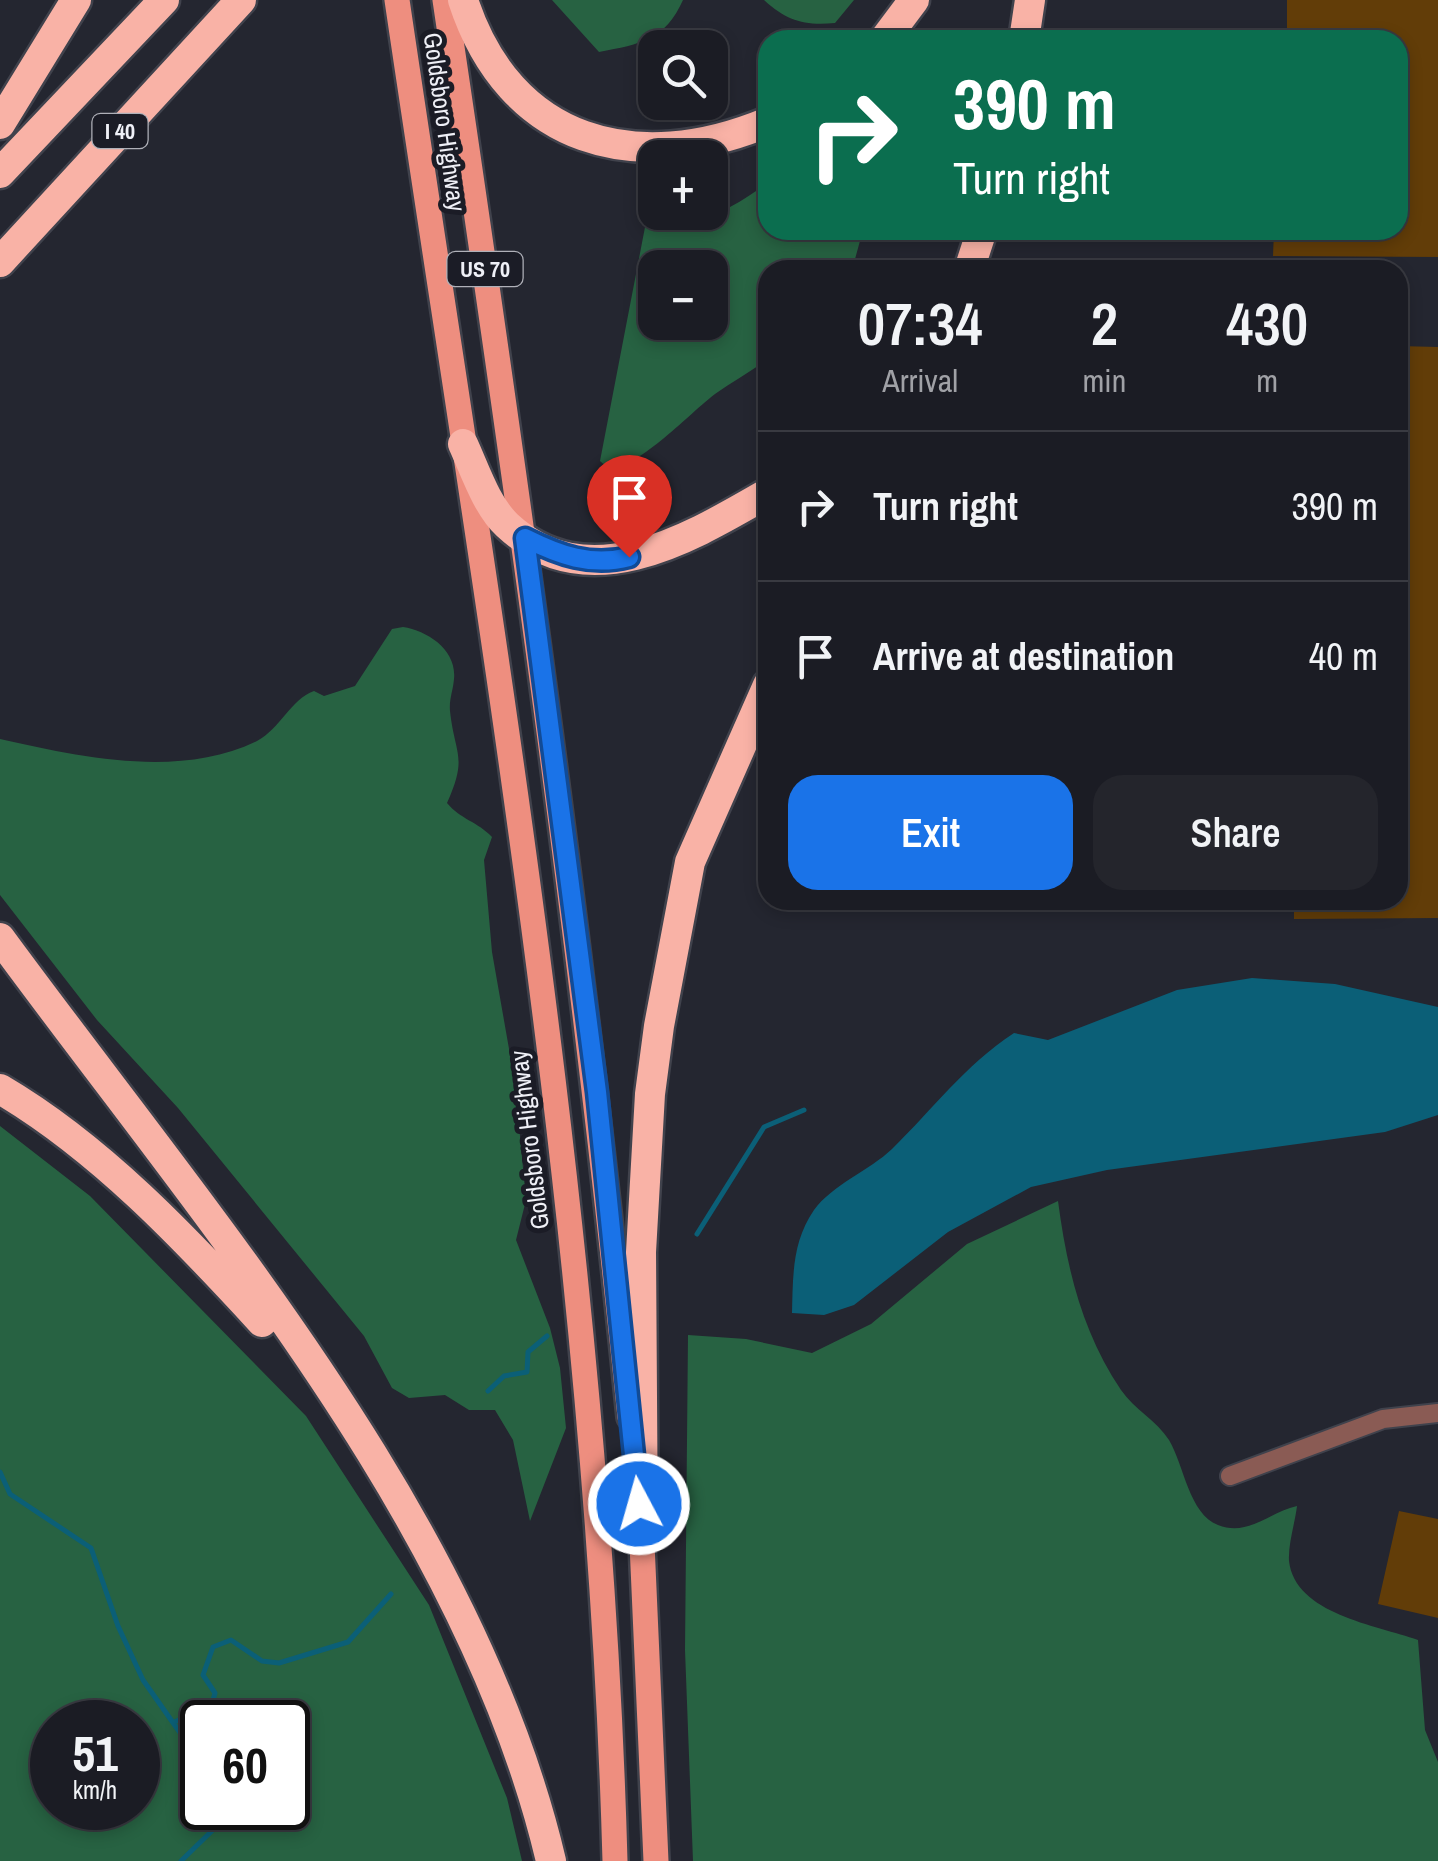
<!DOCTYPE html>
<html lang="en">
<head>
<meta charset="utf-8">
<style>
	:root { --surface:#1b1c24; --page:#24252c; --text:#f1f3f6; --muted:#a0a1a6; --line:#393a41; --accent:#1a73e8 }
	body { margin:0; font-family:"Archivo Narrow",sans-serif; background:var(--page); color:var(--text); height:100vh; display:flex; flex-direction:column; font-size:38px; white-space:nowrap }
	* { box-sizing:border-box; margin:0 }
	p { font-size:32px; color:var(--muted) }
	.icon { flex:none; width:55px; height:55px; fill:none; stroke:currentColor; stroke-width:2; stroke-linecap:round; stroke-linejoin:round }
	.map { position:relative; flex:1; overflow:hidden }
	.drawer { position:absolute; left:758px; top:260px; width:650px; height:650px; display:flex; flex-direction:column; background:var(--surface); border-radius:30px; box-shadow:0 5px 15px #0003,0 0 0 2px var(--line) }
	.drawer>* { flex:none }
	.banner { position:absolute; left:758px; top:30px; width:650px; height:210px; border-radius:30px; box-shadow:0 5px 15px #0003,0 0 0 2px var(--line); background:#0b6e4f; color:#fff; overflow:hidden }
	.controls { position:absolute; left:638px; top:30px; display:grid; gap:20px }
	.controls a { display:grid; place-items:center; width:90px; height:90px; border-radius:20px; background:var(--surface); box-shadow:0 5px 15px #0003,0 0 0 2px var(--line); font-size:50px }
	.speed { position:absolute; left:30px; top:1700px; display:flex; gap:20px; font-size:50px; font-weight:700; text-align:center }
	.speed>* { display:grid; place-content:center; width:130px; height:130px; border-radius:50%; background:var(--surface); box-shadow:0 5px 15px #0003,0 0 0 2px var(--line); line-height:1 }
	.speed small { font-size:25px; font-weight:400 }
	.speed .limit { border:5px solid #111; border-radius:15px; background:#fff; color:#111 }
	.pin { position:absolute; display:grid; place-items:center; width:85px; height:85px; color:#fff; margin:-102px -42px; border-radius:50% 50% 50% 0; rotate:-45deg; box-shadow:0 0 10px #0007 }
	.pin .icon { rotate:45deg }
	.me { position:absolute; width:110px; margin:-55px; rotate:354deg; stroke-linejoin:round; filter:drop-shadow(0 0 8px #0008) }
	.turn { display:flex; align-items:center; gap:35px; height:210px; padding:0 30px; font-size:45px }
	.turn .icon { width:130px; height:130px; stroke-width:2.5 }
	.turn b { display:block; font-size:70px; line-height:85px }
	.eta { display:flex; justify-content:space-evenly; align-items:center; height:170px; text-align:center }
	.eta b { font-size:60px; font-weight:600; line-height:70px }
	.action { display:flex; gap:20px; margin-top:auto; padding:20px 30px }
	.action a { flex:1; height:115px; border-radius:30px; background:var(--accent); color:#fff; font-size:40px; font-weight:600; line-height:115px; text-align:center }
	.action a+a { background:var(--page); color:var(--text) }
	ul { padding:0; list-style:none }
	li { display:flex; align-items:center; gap:30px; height:150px; padding:0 30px; border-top:2px solid var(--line) }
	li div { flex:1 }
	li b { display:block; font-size:38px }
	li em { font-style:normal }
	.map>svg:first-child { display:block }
	.forest { fill:#276242; fill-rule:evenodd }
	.water { fill:#0b5f77 }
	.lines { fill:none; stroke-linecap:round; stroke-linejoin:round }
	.stream { stroke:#0b5f77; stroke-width:5 }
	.building { fill:#623d08 }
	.street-casing { stroke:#40424c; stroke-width:22 }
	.primary-casing { stroke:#40424c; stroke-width:30 }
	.highway-casing { stroke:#40424c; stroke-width:35 }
	.street { stroke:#8a5b54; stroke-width:18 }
	.primary { stroke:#ee8e7f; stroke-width:25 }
	.highway { stroke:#f9b2a6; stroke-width:30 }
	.route-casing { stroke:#114b97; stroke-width:25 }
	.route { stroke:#1a73e8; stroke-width:18 }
	.labels { text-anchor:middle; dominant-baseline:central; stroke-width:10; stroke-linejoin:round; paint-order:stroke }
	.shield { fill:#1b1c26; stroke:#afb0b8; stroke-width:2.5 }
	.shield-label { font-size:22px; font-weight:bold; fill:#eff0f7 }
	.street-label { font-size:25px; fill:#eff0f7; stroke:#1b1c26 }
</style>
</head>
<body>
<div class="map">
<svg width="1438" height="1861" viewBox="0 0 1438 1861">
	<rect width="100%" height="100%" fill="#242630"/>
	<!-- forest -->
	<path class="forest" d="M552 0H683C665 40 641 44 599 52Z
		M764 0H854L835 23C805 26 787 21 764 0Z
		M767 183 768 230H863L852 270H768L767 360C750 372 732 382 715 394 691 412 636 471 608 468L600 461 646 222C698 226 725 214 767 183ZM655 268H710V322H655Z
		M403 627C428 631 457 650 454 679 453 691 449 699 450 711 455 756 468 756 447 803 460 819 478 822 492 837L484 860 492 952 515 1083 526 1200 516 1240 550 1328 560 1368 566 1428 530 1521 513 1440 495 1410H469L445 1395 409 1398 392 1388 364 1336 178 1108 97 1020 0 895V739C80 757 179 779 257 741 280 729 291 699 314 691L324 696 355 686 392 629Z
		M0 1126 90 1196 306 1416 429 1605 507 1798 522 1861H0ZM138 1722V1808H52V1722ZM288 1722V1808H202V1722Z
		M1058 1201C1067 1269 1082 1332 1121 1390 1134 1409 1157 1421 1169 1440 1184 1465 1189 1514 1218 1525 1248 1537 1269 1512 1297 1506 1295 1523 1288 1544 1289 1561 1295 1614 1376 1625 1418 1640L1425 1730 1438 1762V1861H693L685 1650 688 1335 746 1339 812 1353 871 1324 967 1244Z"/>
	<!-- water -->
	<path class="water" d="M1252 978 1335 984 1438 1007V1115L1385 1132 1107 1170 1031 1187 948 1232 854 1305 824 1315 792 1313C793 1276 792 1242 814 1210 832 1185 870 1170 892 1149 934 1108 964 1066 1014 1033L1048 1040 1177 990Z"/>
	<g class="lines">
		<!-- stream -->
		<path class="stream" d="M697 1234 764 1127 804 1110
			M488 1391 504 1376 527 1372 528 1352 547 1336
			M0 1472 10 1494 91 1548 118 1626 143 1680 202 1764
			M174 1722 211 1707 215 1693 203 1675 213 1647 231 1640 262 1661 279 1663 348 1642 391 1594
			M181 1861 221 1822 218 1808"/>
	</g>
	<!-- building -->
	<path class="building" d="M1287 0H1438V257L1273 256 1274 230H1398V40H1287Z
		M1398 346 1438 347V918L1294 919V900H1398Z
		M1399 1511 1438 1519V1618L1378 1604Z"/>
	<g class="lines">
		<defs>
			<path id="street" d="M1230 1476 1383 1419 1438 1413"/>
			<path id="primary" d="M397 0C488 617 598 1236 615 1861
				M445 0C515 471 582 943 630 1417
				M641 1521 656 1861"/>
			<path id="highway" d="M463 0C510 144 636 177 768 122
				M884 40 914 0
				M1024 40 1030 0
				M0 124 76 0
				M0 173 164 0
				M0 262 241 0
				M969 270 982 230
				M463 444C475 470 486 505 507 525 588 600 690 538 768 493
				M0 938C203 1215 471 1520 551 1861
				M0 1089C99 1147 185 1238 262 1322
				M643 1541 641 1252 650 1094 659 1026 690 862 768 685"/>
		</defs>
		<!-- street casing -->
		<use href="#street" class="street-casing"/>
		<!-- primary casing -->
		<use href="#primary" class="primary-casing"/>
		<!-- highway casing -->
		<use href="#highway" class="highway-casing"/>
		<!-- street -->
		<use href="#street" class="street"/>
		<!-- primary -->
		<use href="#primary" class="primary"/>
		<!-- highway -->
		<use href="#highway" class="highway"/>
	</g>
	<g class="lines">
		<defs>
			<path id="route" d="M629 557C591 567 559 555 525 538L597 1092 639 1504"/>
		</defs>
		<!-- route casing -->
		<use href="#route" class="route-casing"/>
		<!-- route -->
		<use href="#route" class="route"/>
	</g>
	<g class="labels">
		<!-- shield labels -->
		<g class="shield">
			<rect x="92.5" y="114" width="55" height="34" rx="8"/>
			<rect x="447.5" y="252" width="75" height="34" rx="8"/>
		</g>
		<g class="shield-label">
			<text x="120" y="131">I 40</text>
			<text x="485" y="269">US 70</text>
		</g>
		<!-- street labels -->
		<g class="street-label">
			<text transform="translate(445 122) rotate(82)">Goldsboro Highway</text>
			<text transform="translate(529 1140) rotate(-97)">Goldsboro Highway</text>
		</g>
	</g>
</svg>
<div class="controls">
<a><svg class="icon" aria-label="search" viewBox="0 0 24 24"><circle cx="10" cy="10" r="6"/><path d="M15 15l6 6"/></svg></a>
<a>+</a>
<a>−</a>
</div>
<div class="speed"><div>51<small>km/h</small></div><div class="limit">60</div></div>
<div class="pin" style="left:629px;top:557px;background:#d93025"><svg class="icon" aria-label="arrive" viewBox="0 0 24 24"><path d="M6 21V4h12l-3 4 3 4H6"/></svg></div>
<svg class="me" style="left:639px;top:1504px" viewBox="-20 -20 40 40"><circle r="17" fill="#1a73e8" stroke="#fff" stroke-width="3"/><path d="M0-11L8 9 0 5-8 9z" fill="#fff"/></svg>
<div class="banner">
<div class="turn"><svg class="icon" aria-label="right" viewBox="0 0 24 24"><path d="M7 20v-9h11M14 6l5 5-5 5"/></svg><div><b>390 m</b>Turn right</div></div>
</div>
<section class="drawer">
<div class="eta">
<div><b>07:34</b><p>Arrival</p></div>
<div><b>2</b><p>min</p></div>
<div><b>430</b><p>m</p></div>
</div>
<ul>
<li><svg class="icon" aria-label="right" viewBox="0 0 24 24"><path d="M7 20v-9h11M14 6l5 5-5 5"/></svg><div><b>Turn right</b></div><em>390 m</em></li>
<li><svg class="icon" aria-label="arrive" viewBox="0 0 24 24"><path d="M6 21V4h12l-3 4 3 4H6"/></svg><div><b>Arrive at destination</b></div><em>40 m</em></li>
</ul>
<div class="action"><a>Exit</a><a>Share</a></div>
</section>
</div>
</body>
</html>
